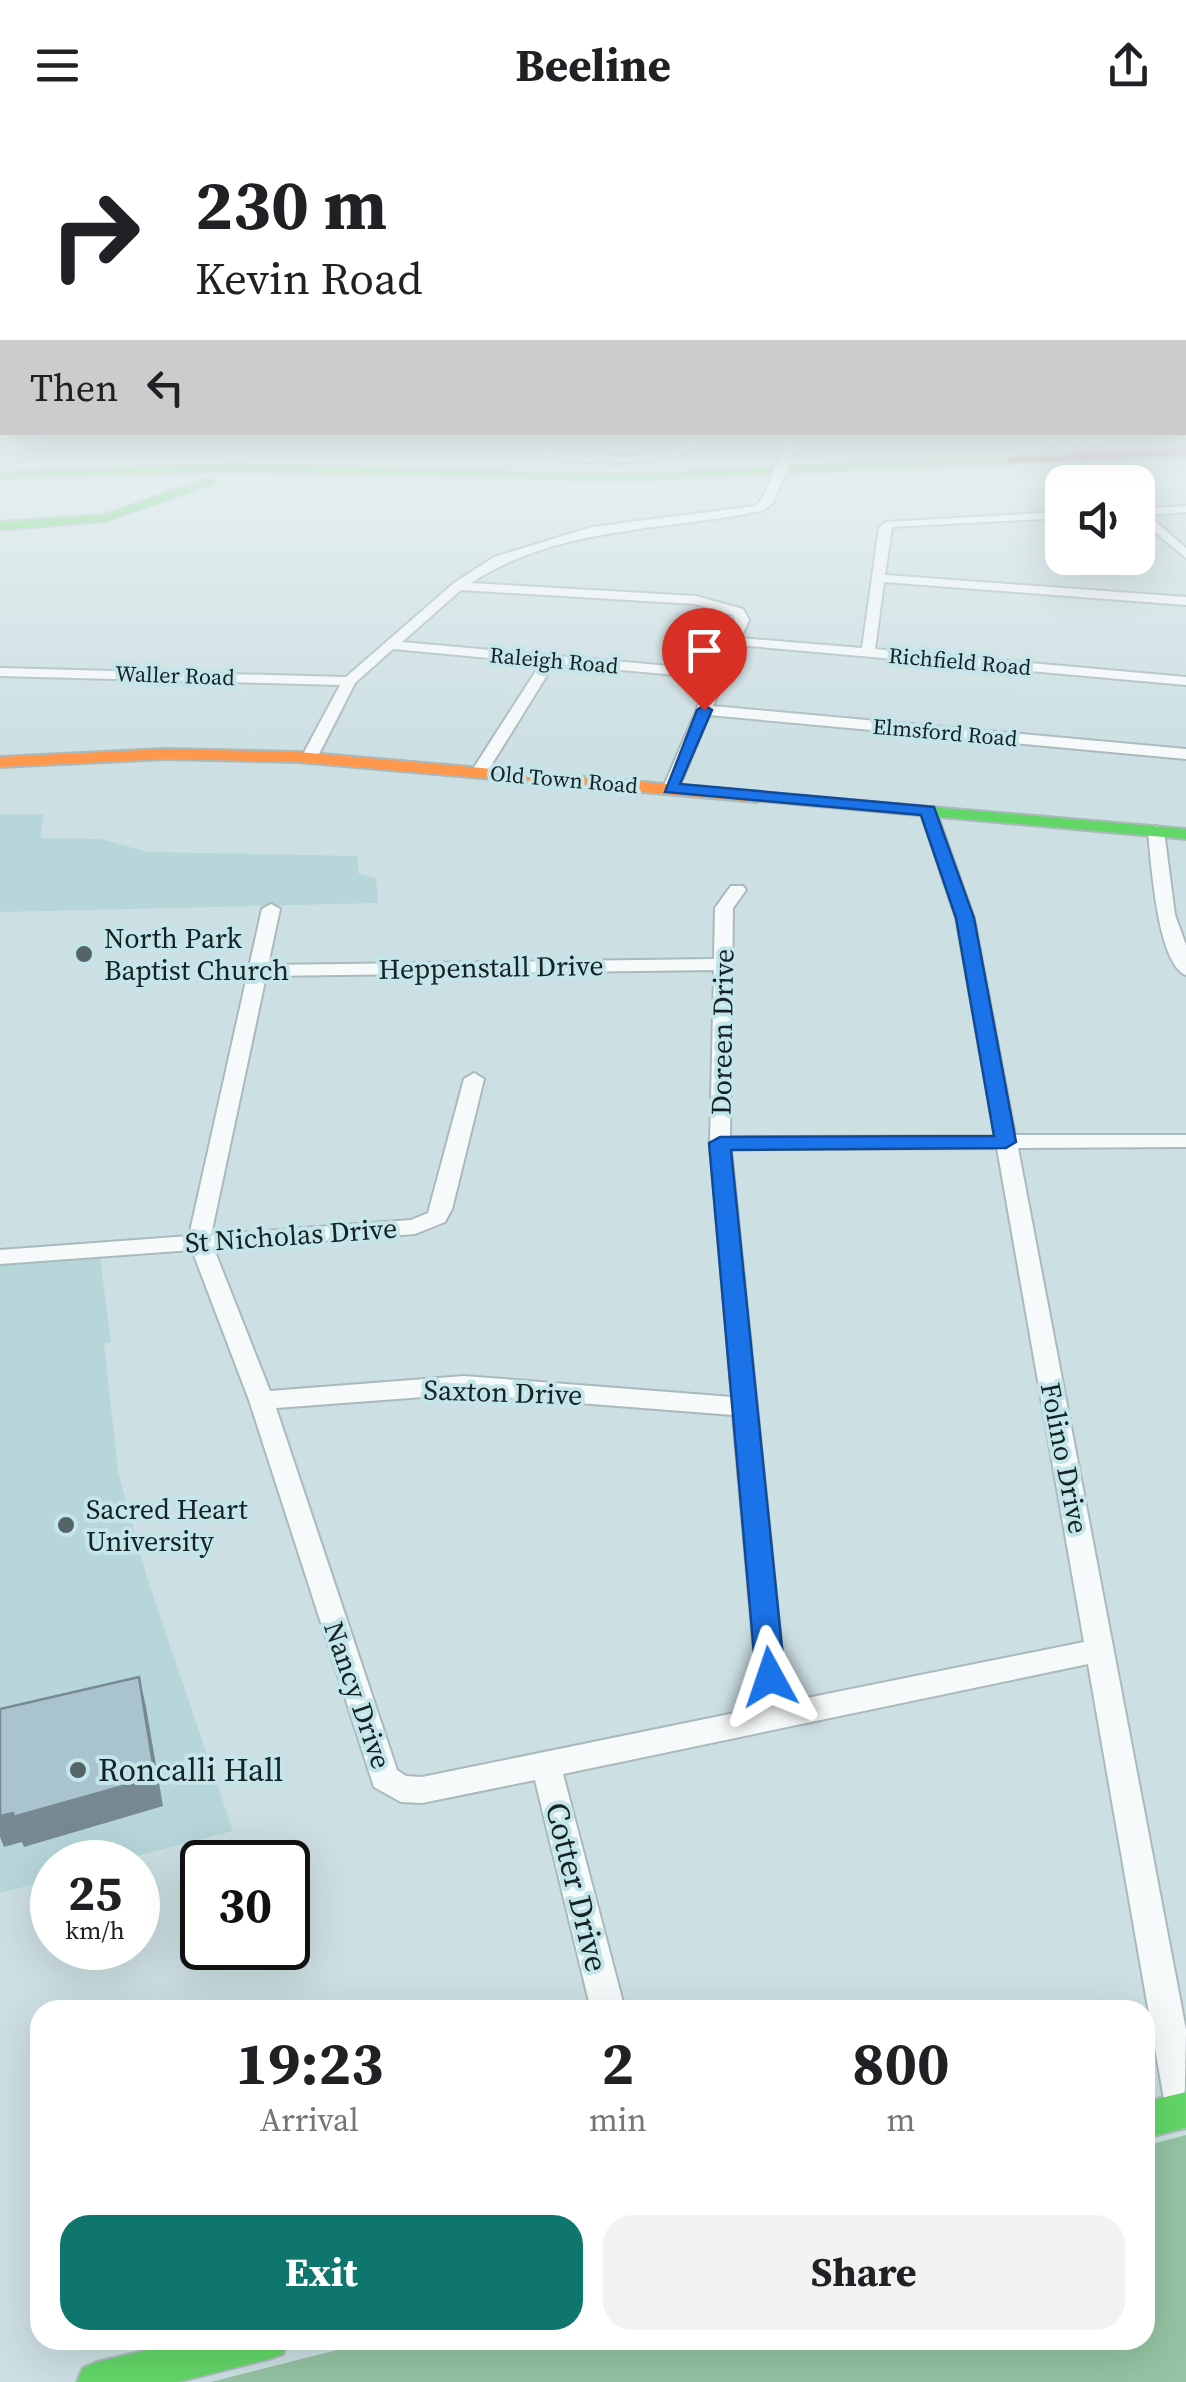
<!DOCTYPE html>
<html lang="en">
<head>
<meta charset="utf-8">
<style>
	:root { --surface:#fff; --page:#f2f2f2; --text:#202124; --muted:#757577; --accent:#0f766e }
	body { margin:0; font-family:"Source Serif 4",serif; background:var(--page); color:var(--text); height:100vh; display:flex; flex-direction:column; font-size:38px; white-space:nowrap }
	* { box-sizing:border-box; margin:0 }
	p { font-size:32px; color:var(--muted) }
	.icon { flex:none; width:55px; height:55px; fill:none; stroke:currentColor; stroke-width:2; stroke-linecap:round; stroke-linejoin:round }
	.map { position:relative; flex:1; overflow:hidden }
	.panel { position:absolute; left:30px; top:1870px; width:1125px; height:350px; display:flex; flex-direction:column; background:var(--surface); border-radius:30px; box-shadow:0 10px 40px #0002 }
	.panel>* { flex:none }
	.banner { position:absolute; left:0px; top:0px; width:1188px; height:305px; box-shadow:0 10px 40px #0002; background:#fff; color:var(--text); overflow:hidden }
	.tools { position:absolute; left:1045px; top:335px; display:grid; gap:20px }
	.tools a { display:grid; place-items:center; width:110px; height:110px; border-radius:20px; background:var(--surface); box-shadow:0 10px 40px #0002; font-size:50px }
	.speed { position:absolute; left:30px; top:1710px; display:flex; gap:20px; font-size:50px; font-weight:700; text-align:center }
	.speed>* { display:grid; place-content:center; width:130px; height:130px; border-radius:50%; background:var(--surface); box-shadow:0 10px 40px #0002; line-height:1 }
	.speed small { font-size:25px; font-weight:400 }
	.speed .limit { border:5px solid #111; border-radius:15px; background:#fff; color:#111 }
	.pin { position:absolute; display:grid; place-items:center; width:85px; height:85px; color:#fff; margin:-102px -42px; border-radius:50% 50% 50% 0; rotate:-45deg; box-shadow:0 0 10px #0007 }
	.pin .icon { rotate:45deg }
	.me { position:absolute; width:110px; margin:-55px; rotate:355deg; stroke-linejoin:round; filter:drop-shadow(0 0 8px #0008) }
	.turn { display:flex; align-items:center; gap:35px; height:210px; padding:0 30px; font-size:45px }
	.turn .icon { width:130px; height:130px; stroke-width:2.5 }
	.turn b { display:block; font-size:70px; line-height:85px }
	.then { display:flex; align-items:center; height:95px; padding:0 30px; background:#0003; gap:20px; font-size:38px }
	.eta { display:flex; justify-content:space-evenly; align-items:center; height:170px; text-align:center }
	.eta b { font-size:60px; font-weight:700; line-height:70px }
	.action { display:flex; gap:20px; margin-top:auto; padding:20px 30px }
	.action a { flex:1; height:115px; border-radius:30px; background:var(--accent); color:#fff; font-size:40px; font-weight:700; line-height:115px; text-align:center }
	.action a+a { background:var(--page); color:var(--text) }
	header { display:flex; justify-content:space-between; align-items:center; height:130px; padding:0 30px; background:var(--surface); font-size:45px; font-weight:700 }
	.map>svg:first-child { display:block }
	.built { fill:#b6d6d9 }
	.forest { fill:#94c3a3 }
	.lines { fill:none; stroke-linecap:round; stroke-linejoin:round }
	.street-casing { stroke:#aababb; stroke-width:4 }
	.fast-casing { stroke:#aababb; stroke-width:4 }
	.slow-casing { stroke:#aababb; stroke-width:4 }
	.jam-casing { stroke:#aababb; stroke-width:4 }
	.street { fill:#f7fafb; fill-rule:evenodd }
	.fast { fill:#63d668; fill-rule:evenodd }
	.slow { fill:#ff974d; fill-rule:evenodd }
	.jam { fill:#b3261e; fill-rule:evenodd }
	.street-bridge-casing { stroke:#aababb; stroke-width:15; stroke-linecap:butt }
	.street-bridge { stroke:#f7fafb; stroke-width:12 }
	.shaded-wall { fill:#778991 }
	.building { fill:#aac4cf; stroke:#778991; stroke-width:2.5 }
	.route { fill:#1a73e8; stroke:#114b97; stroke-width:2.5 }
	.poi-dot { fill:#556466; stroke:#c4e5ea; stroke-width:4 }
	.labels { text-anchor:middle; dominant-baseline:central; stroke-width:8; stroke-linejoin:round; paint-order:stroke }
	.far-street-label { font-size:22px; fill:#152223; stroke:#c4e5ea }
	.poi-label { font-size:28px; fill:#152223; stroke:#c4e5ea; text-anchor:start }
	.street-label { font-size:28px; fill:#152223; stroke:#c4e5ea }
	.near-poi-label { font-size:32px; fill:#152223; stroke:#c4e5ea; text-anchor:start }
	.near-street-label { font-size:32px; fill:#152223; stroke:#c4e5ea }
</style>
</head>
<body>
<header><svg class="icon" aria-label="menu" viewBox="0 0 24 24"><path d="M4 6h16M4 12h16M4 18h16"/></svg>Beeline<svg class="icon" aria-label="share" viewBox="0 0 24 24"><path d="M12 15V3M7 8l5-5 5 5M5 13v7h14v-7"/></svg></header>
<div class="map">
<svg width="1186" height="2252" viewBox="0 0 1186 2252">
	<rect width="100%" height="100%" fill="#ccdfe2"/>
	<!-- built -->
	<path class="built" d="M0 684 44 685 40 708 100 709 148 722 357 726 359 744 376 748 378 773 0 782Z
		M100 1128 111 1212 104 1213 118 1342 147 1448 233 1701 113 1732H52V1749L0 1763V1136Z"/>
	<!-- forest -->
	<path class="forest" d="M1186 2005V2252H211L377 2210H1145V2016Z"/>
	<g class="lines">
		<defs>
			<path id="street" d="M702 309H714C681 334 576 341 540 322L545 319C597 326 654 333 702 309Z
				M788 309H798L790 330 785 333 780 330Z
				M778 344 784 347 773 373 762 381C663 401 558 396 471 453L696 466 743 479 749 490 741 508 862 518 879 398 885 392 1062 382V388L892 397 885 445 1186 467V475L884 452 875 519 1186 547V555L738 515 713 576 1186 619V629L709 585 679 658 671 663 663 658 710 548 554 534 487 642 479 647 471 642 541 533 393 519 355 553 317 628 309 633 301 628 340 555 0 546V538L346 547 454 453 494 427 592 397 755 376C767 368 766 350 778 344ZM461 460 695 474 733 485 735 490 714 540 402 512Z
				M1186 376V382L1148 385 1186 418V428L1138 388V379Z
				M922 678 936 681 974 788 1015 1005H1186V1017L1018 1018 1186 1900 1184 1999 1172 1993 1166 1981 1088 1534 563 1644 625 1880H591L535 1650 422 1673 401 1672 374 1657 249 1270 192 1120 0 1134V1120L189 1106 262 779 271 774 280 779 268 835 714 829 715 778 731 756H743L746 760 733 778 730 1007 995 1006 956 788 920 681ZM714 840 710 1013 732 1267 464 1246 270 1261 214 1119 415 1104 445 1092 452 1079 484 949 474 943 464 949 428 1083 411 1090 211 1105 266 846ZM997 1018 1084 1512 787 1572 731 1019ZM464 1264 733 1285 759 1578 422 1647 406 1646 397 1640 276 1278Z
				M1156 696 1164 701 1175 785 1186 815V845C1157 834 1151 730 1148 701Z"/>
			<path id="fast" d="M1010 327 1014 332 627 350 234 341 0 348V342L234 335 627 344Z
				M212 347 216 352 106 391 0 400V392L104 385Z
				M757 662 1186 699V709L751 670V664Z
				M1186 1962V1998L1145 2008V1972Z
				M190 2210H288L283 2224 269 2229 177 2252H77L83 2238 97 2232Z"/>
			<path id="slow" d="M165 619 298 622 757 662 765 667 757 672 298 632 165 629 0 637V627Z"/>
			<path id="jam" d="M1186 319V325L1010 333 1005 330 1010 327Z"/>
		</defs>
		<!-- street casing -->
		<use href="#street" class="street-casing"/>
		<!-- fast casing -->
		<use href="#fast" class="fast-casing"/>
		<!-- slow casing -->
		<use href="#slow" class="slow-casing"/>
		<!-- jam casing -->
		<use href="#jam" class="jam-casing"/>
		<!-- street -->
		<use href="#street" class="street"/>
		<!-- fast -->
		<use href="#fast" class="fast"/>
		<!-- slow -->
		<use href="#slow" class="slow"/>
		<!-- jam -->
		<use href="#jam" class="jam"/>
		<defs>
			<path id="street-bridge" d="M778 347 785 330"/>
		</defs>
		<!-- street-bridge casing -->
		<use href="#street-bridge" class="street-bridge-casing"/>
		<!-- street-bridge -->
		<use href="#street-bridge" class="street-bridge"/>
	</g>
	<!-- shaded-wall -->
	<path class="shaded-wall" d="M139 1547 146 1577 163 1676 24 1717 22 1712 4 1717 0 1707V1686Z"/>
	<!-- building -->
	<path class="building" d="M139 1547 155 1647 13 1687V1683L0 1686V1579Z"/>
	<!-- sky -->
	<linearGradient id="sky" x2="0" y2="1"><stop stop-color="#83b0e3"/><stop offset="0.5" stop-color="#e8f1f2"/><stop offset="1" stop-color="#e8f1f2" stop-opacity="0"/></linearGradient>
	<rect width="1186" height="624" fill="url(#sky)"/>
	<!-- route -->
	<path class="route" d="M704 575 712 580 680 654 934 677 974 788 1016 1012 1006 1018 731 1020 785 1547 781 1555H760L756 1547 709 1013 720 1007 994 1006 956 788 921 685 665 662 697 580Z"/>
	<!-- markers -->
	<g class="poi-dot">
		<circle cx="84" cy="824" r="10"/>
		<circle cx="66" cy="1395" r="10"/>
		<circle cx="78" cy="1640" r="10"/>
	</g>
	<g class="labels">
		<!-- far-street labels -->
		<g class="far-street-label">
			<text transform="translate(554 530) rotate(5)">Raleigh Road</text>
			<text transform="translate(960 531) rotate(5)">Richfield Road</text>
			<text transform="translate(175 545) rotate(2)">Waller Road</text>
			<text transform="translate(945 602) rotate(5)">Elmsford Road</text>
			<text transform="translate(564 649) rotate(5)">Old Town Road</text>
		</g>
		<!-- poi labels -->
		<g class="poi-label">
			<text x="104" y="808">North Park<tspan x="104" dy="32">Baptist Church</tspan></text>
			<text x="86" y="1379">Sacred Heart<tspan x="86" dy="32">University</tspan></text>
		</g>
		<!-- street labels -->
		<g class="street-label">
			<text transform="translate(491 837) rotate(-1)">Heppenstall Drive</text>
			<text transform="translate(722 902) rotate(-89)">Doreen Drive</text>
			<text transform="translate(291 1105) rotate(-4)">St Nicholas Drive</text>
			<text transform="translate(503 1262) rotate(2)">Saxton Drive</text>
			<text transform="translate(1065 1328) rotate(79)">Folino Drive</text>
			<text transform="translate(358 1565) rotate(71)">Nancy Drive</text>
		</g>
		<!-- near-poi labels -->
		<g class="near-poi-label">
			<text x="98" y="1640">Roncalli Hall</text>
		</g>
		<!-- near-street labels -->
		<g class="near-street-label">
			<text transform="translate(577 1757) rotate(76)">Cotter Drive</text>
		</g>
	</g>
</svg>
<div class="tools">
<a><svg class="icon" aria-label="sound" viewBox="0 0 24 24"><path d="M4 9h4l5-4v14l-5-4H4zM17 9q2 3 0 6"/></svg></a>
</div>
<div class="speed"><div>25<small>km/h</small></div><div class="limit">30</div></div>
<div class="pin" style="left:704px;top:580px;background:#d93025"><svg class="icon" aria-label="arrive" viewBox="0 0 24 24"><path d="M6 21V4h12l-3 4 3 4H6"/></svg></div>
<svg class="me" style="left:770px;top:1547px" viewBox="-20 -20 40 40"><path d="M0-17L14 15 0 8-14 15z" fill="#1a73e8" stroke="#fff" stroke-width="4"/></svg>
<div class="banner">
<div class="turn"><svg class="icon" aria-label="right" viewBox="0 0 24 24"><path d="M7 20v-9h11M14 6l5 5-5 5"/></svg><div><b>230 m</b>Kevin Road</div></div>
<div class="then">Then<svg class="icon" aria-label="left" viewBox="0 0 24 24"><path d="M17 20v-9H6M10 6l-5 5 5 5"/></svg></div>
</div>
<section class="panel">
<div class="eta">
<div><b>19:23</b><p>Arrival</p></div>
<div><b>2</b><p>min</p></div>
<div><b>800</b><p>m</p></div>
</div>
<div class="action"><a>Exit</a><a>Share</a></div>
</section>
</div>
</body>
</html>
